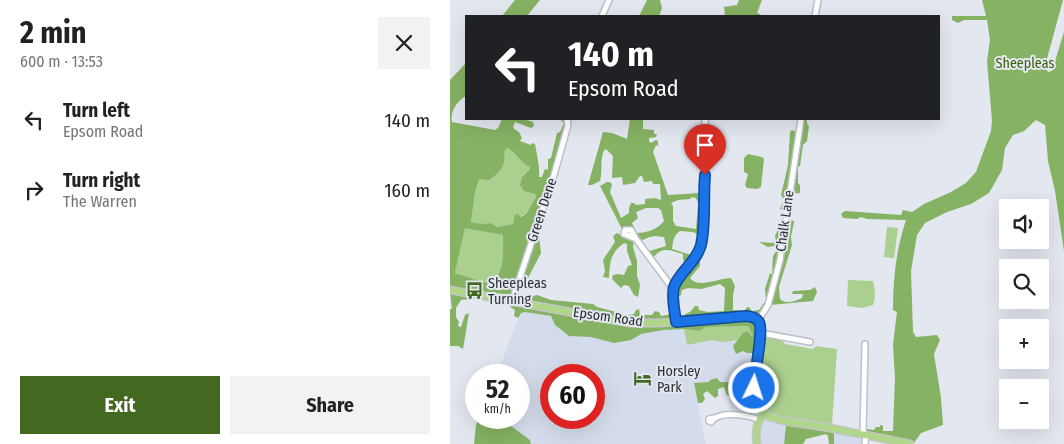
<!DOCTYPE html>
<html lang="en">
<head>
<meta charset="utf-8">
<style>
	:root { --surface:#fff; --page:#f2f2f2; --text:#222; --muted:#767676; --accent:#436820 }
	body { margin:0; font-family:"Fira Sans Condensed",sans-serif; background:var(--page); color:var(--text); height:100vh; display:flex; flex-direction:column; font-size:19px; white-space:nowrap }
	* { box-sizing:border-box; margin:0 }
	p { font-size:16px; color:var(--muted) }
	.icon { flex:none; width:28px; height:28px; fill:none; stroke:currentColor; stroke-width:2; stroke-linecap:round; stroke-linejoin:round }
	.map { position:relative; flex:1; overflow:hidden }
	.details { display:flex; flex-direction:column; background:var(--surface); width:450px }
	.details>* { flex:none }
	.hud { position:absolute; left:15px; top:15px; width:475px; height:105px; border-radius:0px; box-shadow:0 5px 20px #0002; background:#202124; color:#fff; overflow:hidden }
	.buttons { position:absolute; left:549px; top:199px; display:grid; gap:10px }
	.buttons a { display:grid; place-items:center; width:50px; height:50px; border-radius:0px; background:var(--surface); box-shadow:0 5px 20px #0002; font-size:25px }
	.speed { position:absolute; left:15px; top:364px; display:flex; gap:10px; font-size:25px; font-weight:700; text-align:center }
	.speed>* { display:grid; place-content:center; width:65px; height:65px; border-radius:50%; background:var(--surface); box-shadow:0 5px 20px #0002; line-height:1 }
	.speed small { font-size:12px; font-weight:400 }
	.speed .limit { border:8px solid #d22; background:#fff; color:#111 }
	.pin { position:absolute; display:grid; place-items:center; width:42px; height:42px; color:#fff; margin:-51px -21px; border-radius:50% 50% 50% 0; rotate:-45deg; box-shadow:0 0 5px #0007 }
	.pin .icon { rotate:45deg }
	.me { position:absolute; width:55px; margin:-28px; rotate:4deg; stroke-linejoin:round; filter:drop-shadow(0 0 4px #0008) }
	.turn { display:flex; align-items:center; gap:18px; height:105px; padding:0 20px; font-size:22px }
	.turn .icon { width:65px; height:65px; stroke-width:2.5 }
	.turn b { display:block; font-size:35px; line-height:42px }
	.round { display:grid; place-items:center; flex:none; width:52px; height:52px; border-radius:0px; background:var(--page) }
	.overview { display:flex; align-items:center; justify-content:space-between; height:85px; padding:0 20px }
	h1 { font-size:30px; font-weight:700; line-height:38px }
	.action { display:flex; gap:10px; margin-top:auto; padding:10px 20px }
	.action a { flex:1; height:58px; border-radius:0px; background:var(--accent); color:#fff; font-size:20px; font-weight:700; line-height:58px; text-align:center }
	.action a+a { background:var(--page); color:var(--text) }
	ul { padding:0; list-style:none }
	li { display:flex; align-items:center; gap:15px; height:70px; padding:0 20px }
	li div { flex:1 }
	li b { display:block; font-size:19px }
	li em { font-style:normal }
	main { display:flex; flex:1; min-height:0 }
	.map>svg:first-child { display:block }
	.built { fill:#d4dceb; fill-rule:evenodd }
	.green { fill:#aacf8e }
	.forest { fill:#86b263; fill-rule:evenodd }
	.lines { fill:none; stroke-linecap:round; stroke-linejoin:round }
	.minor-casing { stroke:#bcc0c8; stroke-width:8 }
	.major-casing { stroke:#c4c5c6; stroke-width:9 }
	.minor { stroke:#fff; stroke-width:5 }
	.major { stroke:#b0d789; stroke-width:6 }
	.route-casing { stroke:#114b97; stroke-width:12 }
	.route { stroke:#1a73e8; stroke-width:9 }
	.labels { text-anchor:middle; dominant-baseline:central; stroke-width:4; stroke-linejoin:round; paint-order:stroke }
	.park-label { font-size:14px; fill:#3a610b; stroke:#e3e7f0 }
	.street-label { font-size:14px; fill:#2e3033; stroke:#e3e7f0 }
	.poi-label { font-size:14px; fill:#2e3033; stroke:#e3e7f0; text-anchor:start }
</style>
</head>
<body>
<main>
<section class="details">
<div class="overview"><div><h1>2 min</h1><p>600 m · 13:53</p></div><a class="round"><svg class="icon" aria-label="close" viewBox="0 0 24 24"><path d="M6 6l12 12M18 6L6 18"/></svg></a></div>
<ul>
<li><svg class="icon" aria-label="left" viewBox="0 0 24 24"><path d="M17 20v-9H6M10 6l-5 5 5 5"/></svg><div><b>Turn left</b><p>Epsom Road</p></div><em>140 m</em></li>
<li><svg class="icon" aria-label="right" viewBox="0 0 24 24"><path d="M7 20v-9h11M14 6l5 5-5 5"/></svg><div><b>Turn right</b><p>The Warren</p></div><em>160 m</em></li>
</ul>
<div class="action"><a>Exit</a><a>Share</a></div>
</section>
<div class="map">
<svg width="614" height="444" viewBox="0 0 614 444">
	<rect width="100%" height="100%" fill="#e3e7f0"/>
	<!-- built -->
	<path class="built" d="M74 307 180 326H207L233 324 313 338 309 360 308 393 313 404 298 412 287 413 280 410 279 388 282 382 262 383 244 386 256 444H24L26 425 29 418H69V375H47L68 318ZM101 375H144V418H101Z
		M320 411 336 420 334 444H308V426Z
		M384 431 415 436 413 444H384Z"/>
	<!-- green -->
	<path class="green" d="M57 148C66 153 69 163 80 167L79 172H76L72 177 70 185 85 194 86 197 77 213 65 219 63 224 47 227 41 223 33 224 21 222 25 193 29 178Z
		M15 227 53 235C53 252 55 273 40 284L5 273Z
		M437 227 448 228 444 258 434 257Z
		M398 280 423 281C425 290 426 297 423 305L412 308 397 306Z
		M298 326 303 336 291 338 289 340 272 342 262 340 237 345 234 329 249 331 256 327Z
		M315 336 332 340 335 344 363 349 366 346 387 349 382 425 329 418C298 401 309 366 313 338Z"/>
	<!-- forest -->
	<path class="forest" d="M65 0H90L77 16H52Z
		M197 0H210L212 8 209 16H189Z
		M289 0H312L307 13 314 16H275L274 7 287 5Z
		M532 0H613L595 66 598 72 602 71 614 32V251L605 191 598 161 595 125 586 120 574 131 563 135 555 148 552 170 539 193 521 204 497 212 475 223 467 235 461 271 463 332 466 337 487 335 490 340 484 354 491 398 493 425 471 433 464 443 417 433 415 431 417 429 424 430 426 427H430V425L433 426V431H443L445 378 443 344 447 312 443 310C443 279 446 250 456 220L417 219 411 217 407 219 393 218 391 214 395 211 451 215 453 210 462 212 474 204 501 192 516 183 526 172 541 131 542 121 537 61 540 40 537 20H514L508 23 502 20V16H536Z
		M16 63V96C7 101 0 111 2 122L45 130 48 128 52 119H73L83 122 84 126 81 128 65 122 63 128 69 132 72 138 70 141 81 145 82 143 85 144C87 156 90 166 89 177H92L95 169 98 170V159L101 158 107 133 110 132 114 123 111 120 108 119H117L116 125 98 188 63 293 60 295 0 287V80ZM57 148C67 153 69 163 80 167L79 171 77 172 72 177 70 185 74 191 85 194 86 197 77 213 71 217 68 214 65 215 63 224 47 227 41 223 33 224 21 222 25 193 29 179 39 180C50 172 56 167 54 152ZM15 228 53 235C53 252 55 273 40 284L5 273Z
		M180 119H193V129L204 130V134H207L206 137 199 138V141L201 143 206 140 208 141V146L206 145 203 152 218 195 250 193 252 196 251 234 247 252 236 266 233 259V254C219 250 212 246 202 259L196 252 216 246 214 237C201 235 199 237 189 242L172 229 150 186 157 182H160L162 185 160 192 171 218 179 213V208L181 203H184L186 205 195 204V199L205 198 211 200 210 184H203L202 181 194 182 192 176H190L185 183 173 185 172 177 162 178 163 156 157 150 155 149C149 158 153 171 150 181L142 185H138L153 132 162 133 177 139ZM242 197 246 198 248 203 246 229 226 226 223 221V206L221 203 228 200 240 199ZM196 208H208L211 210 214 221C208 229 197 233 187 233L182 223 188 218 186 212ZM230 231 243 232 247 234 246 248 241 255 222 249C223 242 223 236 230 231Z
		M352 119H357V124L359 126 357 141 353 145 350 166 348 167V183L350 185V193L341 194Z
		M342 130 347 132 336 209 333 210 330 209 334 200 331 195 338 165 340 132Z
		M298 154 312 157 314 159 311 187 307 189 297 188 295 185 298 174 294 172V158Z
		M339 220 344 221V222L341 237 342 245 329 287 330 299C337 305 345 301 352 298L353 294H342L343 291 360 290 365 287 367 292 363 301 320 305 337 221Z
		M331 223H334C333 247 323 292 312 313L307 315 298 314 234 318 235 314 240 312 245 306H248L249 310 258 312 274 311 275 288 270 284 251 289 238 288 232 290 231 295 228 297 225 294 226 287 248 257 250 259V266L240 278C248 289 269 278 281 278L285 286 283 295V310L295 311 296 308 299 307 302 311 309 310 316 300 315 289 320 273 322 274 323 256 327 250 324 246 318 247 309 242 326 243 325 236Z
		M167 233 184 241 183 247 187 261V276L190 285 188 297 184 295 179 286 174 285 171 288 162 279 163 275 168 274 174 275 178 266 182 265 177 251V244L174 243C160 253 160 262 159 278L153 277 155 271 153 260 165 242 163 236Z
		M86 236H89L91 253 78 278 71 280Z
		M0 291 22 297 20 299 11 300 6 308V317L9 322 8 326 11 327 15 315 19 313 13 349 8 346H0V309H2Z
		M87 295 101 300 143 304 147 307 170 313 172 316 170 319 82 302 80 299 83 296Z
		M63 305 180 326H207L299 319 304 321 310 330 306 351 304 353H297L293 351 286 354 283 346 293 333 298 331 301 336H303L298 326 256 327 249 331 234 329 213 330 191 334 181 340 164 343 141 337 119 336 105 325 101 316 75 312 71 313 68 318 64 316 65 310 60 307Z
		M189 309 190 315H202L205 311 209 312 211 316 222 314 224 315V321L175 320 174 316 184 314 186 310Z
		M267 378 270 382H282V388L279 389V396L277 395 274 387 268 389V396L265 398 257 391 253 394 255 399 252 403H248L244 383 259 382 260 380Z
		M29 418H50L80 440 81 444H24L26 425Z
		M336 425 384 431V444H379L378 436 376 434 356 439 353 444H334Z"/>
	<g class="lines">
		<defs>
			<path id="minor" d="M152 16 159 0
				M365 16 368 0
				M255 155 259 151 258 147 256 145
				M186 239 181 230H175L174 234 186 239 223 289
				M62 301 104 175 118 125 117 119
				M226 321 223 289 230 277 246 256 252 238 255 155 252 150 256 145 255 119
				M308 321 318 305 330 260 351 119
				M311 333 360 342
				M263 418 259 419V421L261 422C269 410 298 415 309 420
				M413 434 415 344
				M415 444 416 435"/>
			<path id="major" d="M0 290 180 323H209L301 317 308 321 311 329 304 383 308 405 314 413 320 417 334 421 375 427 460 444
				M307 444C305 432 306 422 314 413"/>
		</defs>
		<!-- minor casing -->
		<use href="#minor" class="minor-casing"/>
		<!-- major casing -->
		<use href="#major" class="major-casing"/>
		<!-- minor -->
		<use href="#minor" class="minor"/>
		<!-- major -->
		<use href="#major" class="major"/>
	</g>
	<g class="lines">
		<defs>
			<path id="route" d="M255 175C253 198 256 223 251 245 246 263 229 272 224 287 221 296 225 312 226 322L296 316C301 317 306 317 309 322 314 331 304 374 304 388"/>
		</defs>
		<!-- route casing -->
		<use href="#route" class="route-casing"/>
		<!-- route -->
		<use href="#route" class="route"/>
	</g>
	<!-- icons -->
	<defs>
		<symbol id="bus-bare" viewBox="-9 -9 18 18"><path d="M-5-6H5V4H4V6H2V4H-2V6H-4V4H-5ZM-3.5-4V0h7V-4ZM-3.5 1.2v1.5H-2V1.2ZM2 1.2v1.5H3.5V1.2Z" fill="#436820" stroke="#e3e7f0" stroke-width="2.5" paint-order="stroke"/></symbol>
		<symbol id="hotel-bare" viewBox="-9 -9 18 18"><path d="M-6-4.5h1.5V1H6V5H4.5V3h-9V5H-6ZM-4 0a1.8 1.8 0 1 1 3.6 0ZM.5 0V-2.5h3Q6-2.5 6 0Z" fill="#436820" stroke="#e3e7f0" stroke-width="2.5" paint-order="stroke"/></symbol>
	</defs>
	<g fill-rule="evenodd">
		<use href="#bus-bare" x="12" y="278" width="25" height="25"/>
		<use href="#hotel-bare" x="180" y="366" width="25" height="25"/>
	</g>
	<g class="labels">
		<!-- park labels -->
		<g class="park-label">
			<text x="575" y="63">Sheepleas</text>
		</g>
		<!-- street labels -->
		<g class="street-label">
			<text transform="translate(92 210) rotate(-72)">Green Dene</text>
			<text transform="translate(335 221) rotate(-82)">Chalk Lane</text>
			<text transform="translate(158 317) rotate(8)">Epsom Road</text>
		</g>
		<!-- poi labels -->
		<g class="poi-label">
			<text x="38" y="283">Sheepleas<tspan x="38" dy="16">Turning</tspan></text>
			<text x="207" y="371">Horsley<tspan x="207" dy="16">Park</tspan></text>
		</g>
	</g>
</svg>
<div class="buttons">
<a><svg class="icon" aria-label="sound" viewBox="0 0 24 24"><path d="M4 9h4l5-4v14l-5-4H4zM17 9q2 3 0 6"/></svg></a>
<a><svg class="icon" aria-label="search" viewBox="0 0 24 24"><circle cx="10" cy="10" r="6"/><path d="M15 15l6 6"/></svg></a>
<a>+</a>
<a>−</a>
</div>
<div class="speed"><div>52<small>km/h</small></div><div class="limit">60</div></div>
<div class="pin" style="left:255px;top:175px;background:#d93025"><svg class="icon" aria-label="arrive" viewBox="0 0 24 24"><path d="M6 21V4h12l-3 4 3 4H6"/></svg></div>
<svg class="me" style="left:304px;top:388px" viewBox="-20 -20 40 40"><circle r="17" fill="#1a73e8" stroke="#fff" stroke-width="3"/><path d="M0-11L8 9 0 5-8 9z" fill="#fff"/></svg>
<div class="hud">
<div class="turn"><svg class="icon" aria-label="left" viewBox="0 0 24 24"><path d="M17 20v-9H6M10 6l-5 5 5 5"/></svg><div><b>140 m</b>Epsom Road</div></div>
</div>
</div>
</main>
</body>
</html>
